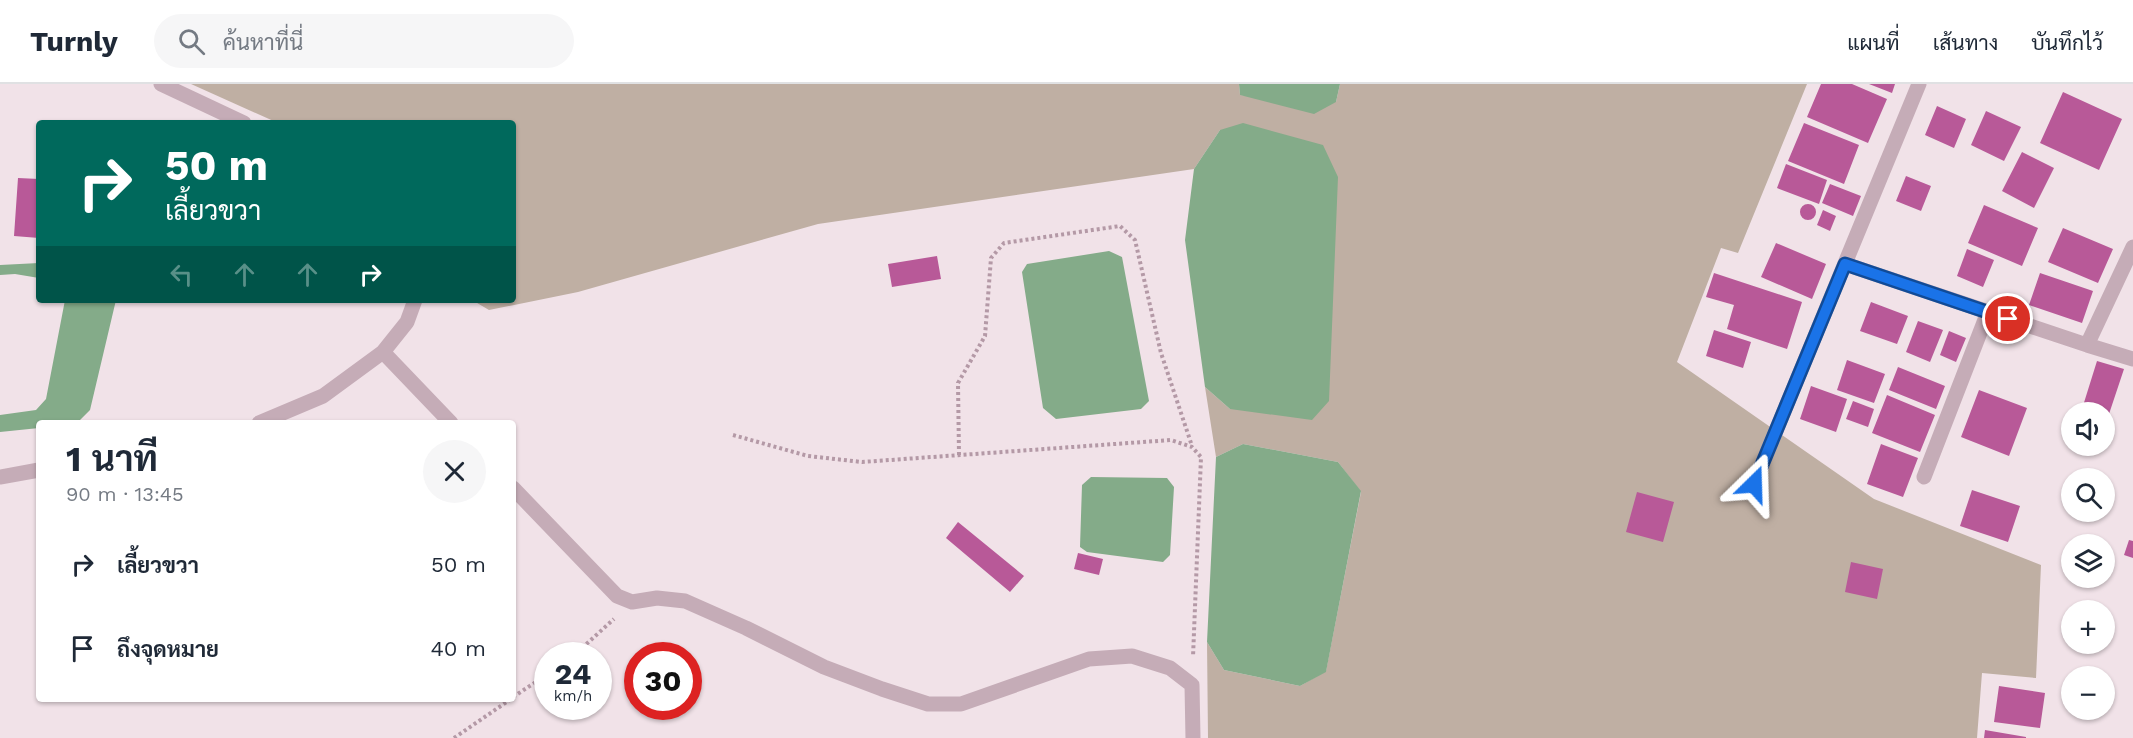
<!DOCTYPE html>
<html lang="th">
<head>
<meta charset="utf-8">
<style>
	:root { --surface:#fff; --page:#f6f6f7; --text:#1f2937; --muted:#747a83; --line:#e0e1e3 }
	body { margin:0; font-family:"Work Sans",Sarabun,sans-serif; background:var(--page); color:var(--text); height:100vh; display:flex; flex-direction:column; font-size:22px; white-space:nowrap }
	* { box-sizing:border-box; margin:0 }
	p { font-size:20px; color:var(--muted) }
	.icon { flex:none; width:33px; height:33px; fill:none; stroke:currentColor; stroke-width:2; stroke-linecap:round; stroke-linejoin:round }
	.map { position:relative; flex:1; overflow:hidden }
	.drawer { position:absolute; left:36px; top:336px; width:480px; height:282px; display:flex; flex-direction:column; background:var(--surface); border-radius:6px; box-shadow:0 2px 4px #0004 }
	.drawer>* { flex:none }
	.guide { position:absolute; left:36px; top:36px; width:480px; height:183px; border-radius:6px; box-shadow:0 2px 4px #0004; background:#00695c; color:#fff; overflow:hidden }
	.controls { position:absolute; left:2061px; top:318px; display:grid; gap:12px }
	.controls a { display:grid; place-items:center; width:54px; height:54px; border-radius:50%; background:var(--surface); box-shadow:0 2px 4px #0004; font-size:30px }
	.speed { position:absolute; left:534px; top:558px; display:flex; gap:12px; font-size:30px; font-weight:700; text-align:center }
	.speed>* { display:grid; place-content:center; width:78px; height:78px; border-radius:50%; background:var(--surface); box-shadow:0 2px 4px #0004; line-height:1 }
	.speed small { font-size:15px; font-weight:400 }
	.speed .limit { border:9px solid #d22; background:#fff; color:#111 }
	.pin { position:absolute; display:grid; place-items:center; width:51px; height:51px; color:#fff; margin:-26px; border:3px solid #fff; border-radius:50%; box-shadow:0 2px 6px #0007 }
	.me { position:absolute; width:66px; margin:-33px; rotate:22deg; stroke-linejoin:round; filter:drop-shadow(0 0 4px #0008) }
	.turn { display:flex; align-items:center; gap:21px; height:126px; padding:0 30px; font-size:27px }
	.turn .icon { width:78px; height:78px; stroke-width:2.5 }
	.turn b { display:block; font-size:42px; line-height:51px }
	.lanes { display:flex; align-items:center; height:57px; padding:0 30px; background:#0003; justify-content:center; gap:30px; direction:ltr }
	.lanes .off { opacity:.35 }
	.round { display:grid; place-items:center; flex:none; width:63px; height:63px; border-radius:32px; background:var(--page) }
	.summary { display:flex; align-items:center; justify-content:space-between; height:102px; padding:0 30px }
	h1 { font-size:36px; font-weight:700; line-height:45px }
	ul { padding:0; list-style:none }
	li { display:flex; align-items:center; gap:18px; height:84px; padding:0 30px }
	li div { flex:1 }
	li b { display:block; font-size:22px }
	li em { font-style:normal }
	header { display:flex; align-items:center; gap:36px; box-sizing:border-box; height:84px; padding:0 30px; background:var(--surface); border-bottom:2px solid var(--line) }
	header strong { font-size:28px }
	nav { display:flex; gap:33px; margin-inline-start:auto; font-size:21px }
	.search { width:420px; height:54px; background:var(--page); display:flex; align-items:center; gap:15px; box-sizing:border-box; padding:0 21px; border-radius:33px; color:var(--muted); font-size:22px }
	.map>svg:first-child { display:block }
	.green { fill:#bfafa3 }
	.water { fill:#84ab89 }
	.building { fill:#b85998 }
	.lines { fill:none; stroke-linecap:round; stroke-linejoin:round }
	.path { stroke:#b499a6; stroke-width:4; stroke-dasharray:3 3; stroke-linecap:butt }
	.minor { stroke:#c5acb7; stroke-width:15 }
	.route-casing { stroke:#114b97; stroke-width:15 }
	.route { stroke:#1a73e8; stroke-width:10 }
</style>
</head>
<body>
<header>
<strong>Turnly</strong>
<div class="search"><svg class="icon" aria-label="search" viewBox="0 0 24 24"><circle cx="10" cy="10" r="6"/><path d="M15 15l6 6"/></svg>ค้นหาที่นี่</div>
<nav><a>แผนที่</a><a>เส้นทาง</a><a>บันทึกไว้</a></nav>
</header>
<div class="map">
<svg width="2133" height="654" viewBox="0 0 2133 654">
	<rect width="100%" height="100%" fill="#f1e2e8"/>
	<!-- green -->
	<path class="green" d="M191 0H1239L1240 11 1336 18 1340 0H1807L1738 169 1721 164 1677 278 1874 415 2041 481 2036 594 1982 589 1977 654H1208L1207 558 1224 586 1300 602 1326 587 1361 408 1338 378 1243 360 1216 373 1205 303 1230 325 1220 46 1194 85 818 140 578 208 489 226 472 216H513V39H278Z"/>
	<!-- water -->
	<path class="water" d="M1239 0H1340L1336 18 1314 30 1240 11Z
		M1243 39 1323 61 1338 93 1329 317 1312 336 1230 325 1205 303 1185 156 1194 85 1220 46Z
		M1109 167 1122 173 1149 317 1141 325 1056 335 1043 324 1022 188 1027 180Z
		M39 179V194L15 190 0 191V181Z
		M65 216H116L90 326 77 339H39V344L0 348V331L36 326 46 315Z
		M1243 360 1338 378 1361 407 1326 588 1300 602 1224 586 1207 558 1216 373Z
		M1091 393 1167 394 1174 403 1170 471 1163 478 1087 468 1080 463 1082 401Z"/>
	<!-- building -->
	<path class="building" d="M1821 0H1852L1887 15 1868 59 1807 33Z
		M1869 0H1895L1892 9Z
		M2063 8 2122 35 2099 86 2040 59Z
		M1937 22 1966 35 1954 64 1925 51Z
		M1986 27 2021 43 2004 77 1971 61Z
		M1804 39 1859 61 1844 100 1788 77Z
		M2022 68 2054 84 2034 124 2002 107Z
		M1786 80 1827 96 1819 120 1777 104Z
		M1906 92 1931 102 1921 127 1896 117Z
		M18 94 39 95V154L14 152Z
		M1830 100 1861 112 1853 132 1822 119Z
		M1800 128a8 8 0 1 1 16 0a8 8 0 1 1-16 0Z
		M1984 121 2038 144 2022 182 1968 159Z
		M1823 126 1836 132 1830 147 1817 141Z
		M2063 144 2113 165 2098 199 2048 178Z
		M1776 159 1826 180 1812 215 1761 193Z
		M1967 165 1994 176 1983 203 1957 192Z
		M937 172 941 195 892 203 888 180Z
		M1714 189 1802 218 1787 265 1727 245 1734 221 1706 213Z
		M2040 189 2093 207 2082 239 2029 221Z
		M1871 218 1908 232 1897 260 1860 247Z
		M1918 237 1943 246 1930 278 1906 268Z
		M1714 246 1751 258 1743 284 1706 272Z
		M1949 247 1966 254 1956 278 1940 271Z
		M1847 276 1885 290 1874 319 1837 306Z
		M2097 277 2124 285 2108 333 2104 332V328H2095L2082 325Z
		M1898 283 1945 302 1936 325 1889 306Z
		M1811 302 1847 315 1836 348 1800 335Z
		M1979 306 2027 324 2009 372 1961 353Z
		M1887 311 1935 331 1920 368 1872 349Z
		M1853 317 1874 325 1868 343 1846 335Z
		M1881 360 1918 374 1903 413 1867 400Z
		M1972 406 2020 422 2008 458 1960 442Z
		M1637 408 1674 418 1663 458 1626 448Z
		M958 438 1024 492 1010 508 946 454Z
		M2129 456 2133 457V474L2124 471Z
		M1078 469 1103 475 1099 491 1074 485Z
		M1851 478 1883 485 1877 515 1845 508Z
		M1999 602 2045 609 2040 644 1994 638Z
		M1985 646 2026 653V654H1984Z"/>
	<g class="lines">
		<!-- path -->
		<path class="path" d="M733 351 808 372 862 378 1171 356 1192 363 1201 373 1193 573
			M959 371 958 299 985 252 991 174 1004 159 1120 142 1135 156 1161 269 1192 362
			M573 572 614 535
			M513 613 548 590
			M454 654 511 615"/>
		<!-- minor -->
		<path class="minor" d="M161 0 244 39
			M1845 180 2087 261 2133 275
			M2087 261 2133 163
			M383 268 407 238 415 216
			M259 339 323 312 383 268 451 339
			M0 393 39 386
			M1924 393 1988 228
			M1754 400 1919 0
			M513 404 617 512 632 518 657 514 685 517 746 544 824 583 882 605 928 620H961L1089 575 1132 572 1170 584 1192 601 1193 654"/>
	</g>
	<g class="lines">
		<defs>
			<path id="route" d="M1754 400 1845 180 2008 235"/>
		</defs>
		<!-- route casing -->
		<use href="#route" class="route-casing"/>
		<!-- route -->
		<use href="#route" class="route"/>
	</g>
</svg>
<div class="controls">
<a><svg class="icon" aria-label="sound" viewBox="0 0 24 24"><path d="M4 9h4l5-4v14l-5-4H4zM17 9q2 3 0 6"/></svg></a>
<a><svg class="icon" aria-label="search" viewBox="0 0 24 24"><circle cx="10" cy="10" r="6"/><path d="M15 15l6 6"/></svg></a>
<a><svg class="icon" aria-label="layers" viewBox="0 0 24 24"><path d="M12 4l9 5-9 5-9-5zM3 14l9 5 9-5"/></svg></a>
<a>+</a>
<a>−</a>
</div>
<div class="speed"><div>24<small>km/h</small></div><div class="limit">30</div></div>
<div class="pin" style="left:2008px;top:235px;background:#d93025"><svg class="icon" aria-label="arrive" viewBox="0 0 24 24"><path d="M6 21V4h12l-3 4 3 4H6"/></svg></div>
<svg class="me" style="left:1754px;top:400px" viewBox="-20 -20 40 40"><path d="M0-17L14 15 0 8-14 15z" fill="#1a73e8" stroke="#fff" stroke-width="4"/></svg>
<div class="guide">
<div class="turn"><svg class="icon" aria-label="right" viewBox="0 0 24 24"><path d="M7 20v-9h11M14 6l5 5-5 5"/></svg><div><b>50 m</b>เลี้ยวขวา</div></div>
<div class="lanes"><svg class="icon off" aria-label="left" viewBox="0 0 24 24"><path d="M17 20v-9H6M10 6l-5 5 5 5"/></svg><svg class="icon off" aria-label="ahead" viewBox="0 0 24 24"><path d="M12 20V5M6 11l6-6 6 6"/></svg><svg class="icon off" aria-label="ahead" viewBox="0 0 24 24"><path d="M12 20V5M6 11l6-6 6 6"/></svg><svg class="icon" aria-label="right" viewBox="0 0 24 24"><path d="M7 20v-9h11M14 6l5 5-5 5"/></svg></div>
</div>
<section class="drawer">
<div class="summary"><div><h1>1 นาที</h1><p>90 m · 13:45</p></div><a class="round"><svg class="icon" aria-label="close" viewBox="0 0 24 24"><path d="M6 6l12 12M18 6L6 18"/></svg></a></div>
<ul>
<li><svg class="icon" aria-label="right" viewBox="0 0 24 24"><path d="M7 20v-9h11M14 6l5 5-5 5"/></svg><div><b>เลี้ยวขวา</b></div><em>50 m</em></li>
<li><svg class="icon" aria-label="arrive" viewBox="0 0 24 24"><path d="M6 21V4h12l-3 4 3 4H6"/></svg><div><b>ถึงจุดหมาย</b></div><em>40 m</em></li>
</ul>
</section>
</div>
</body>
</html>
